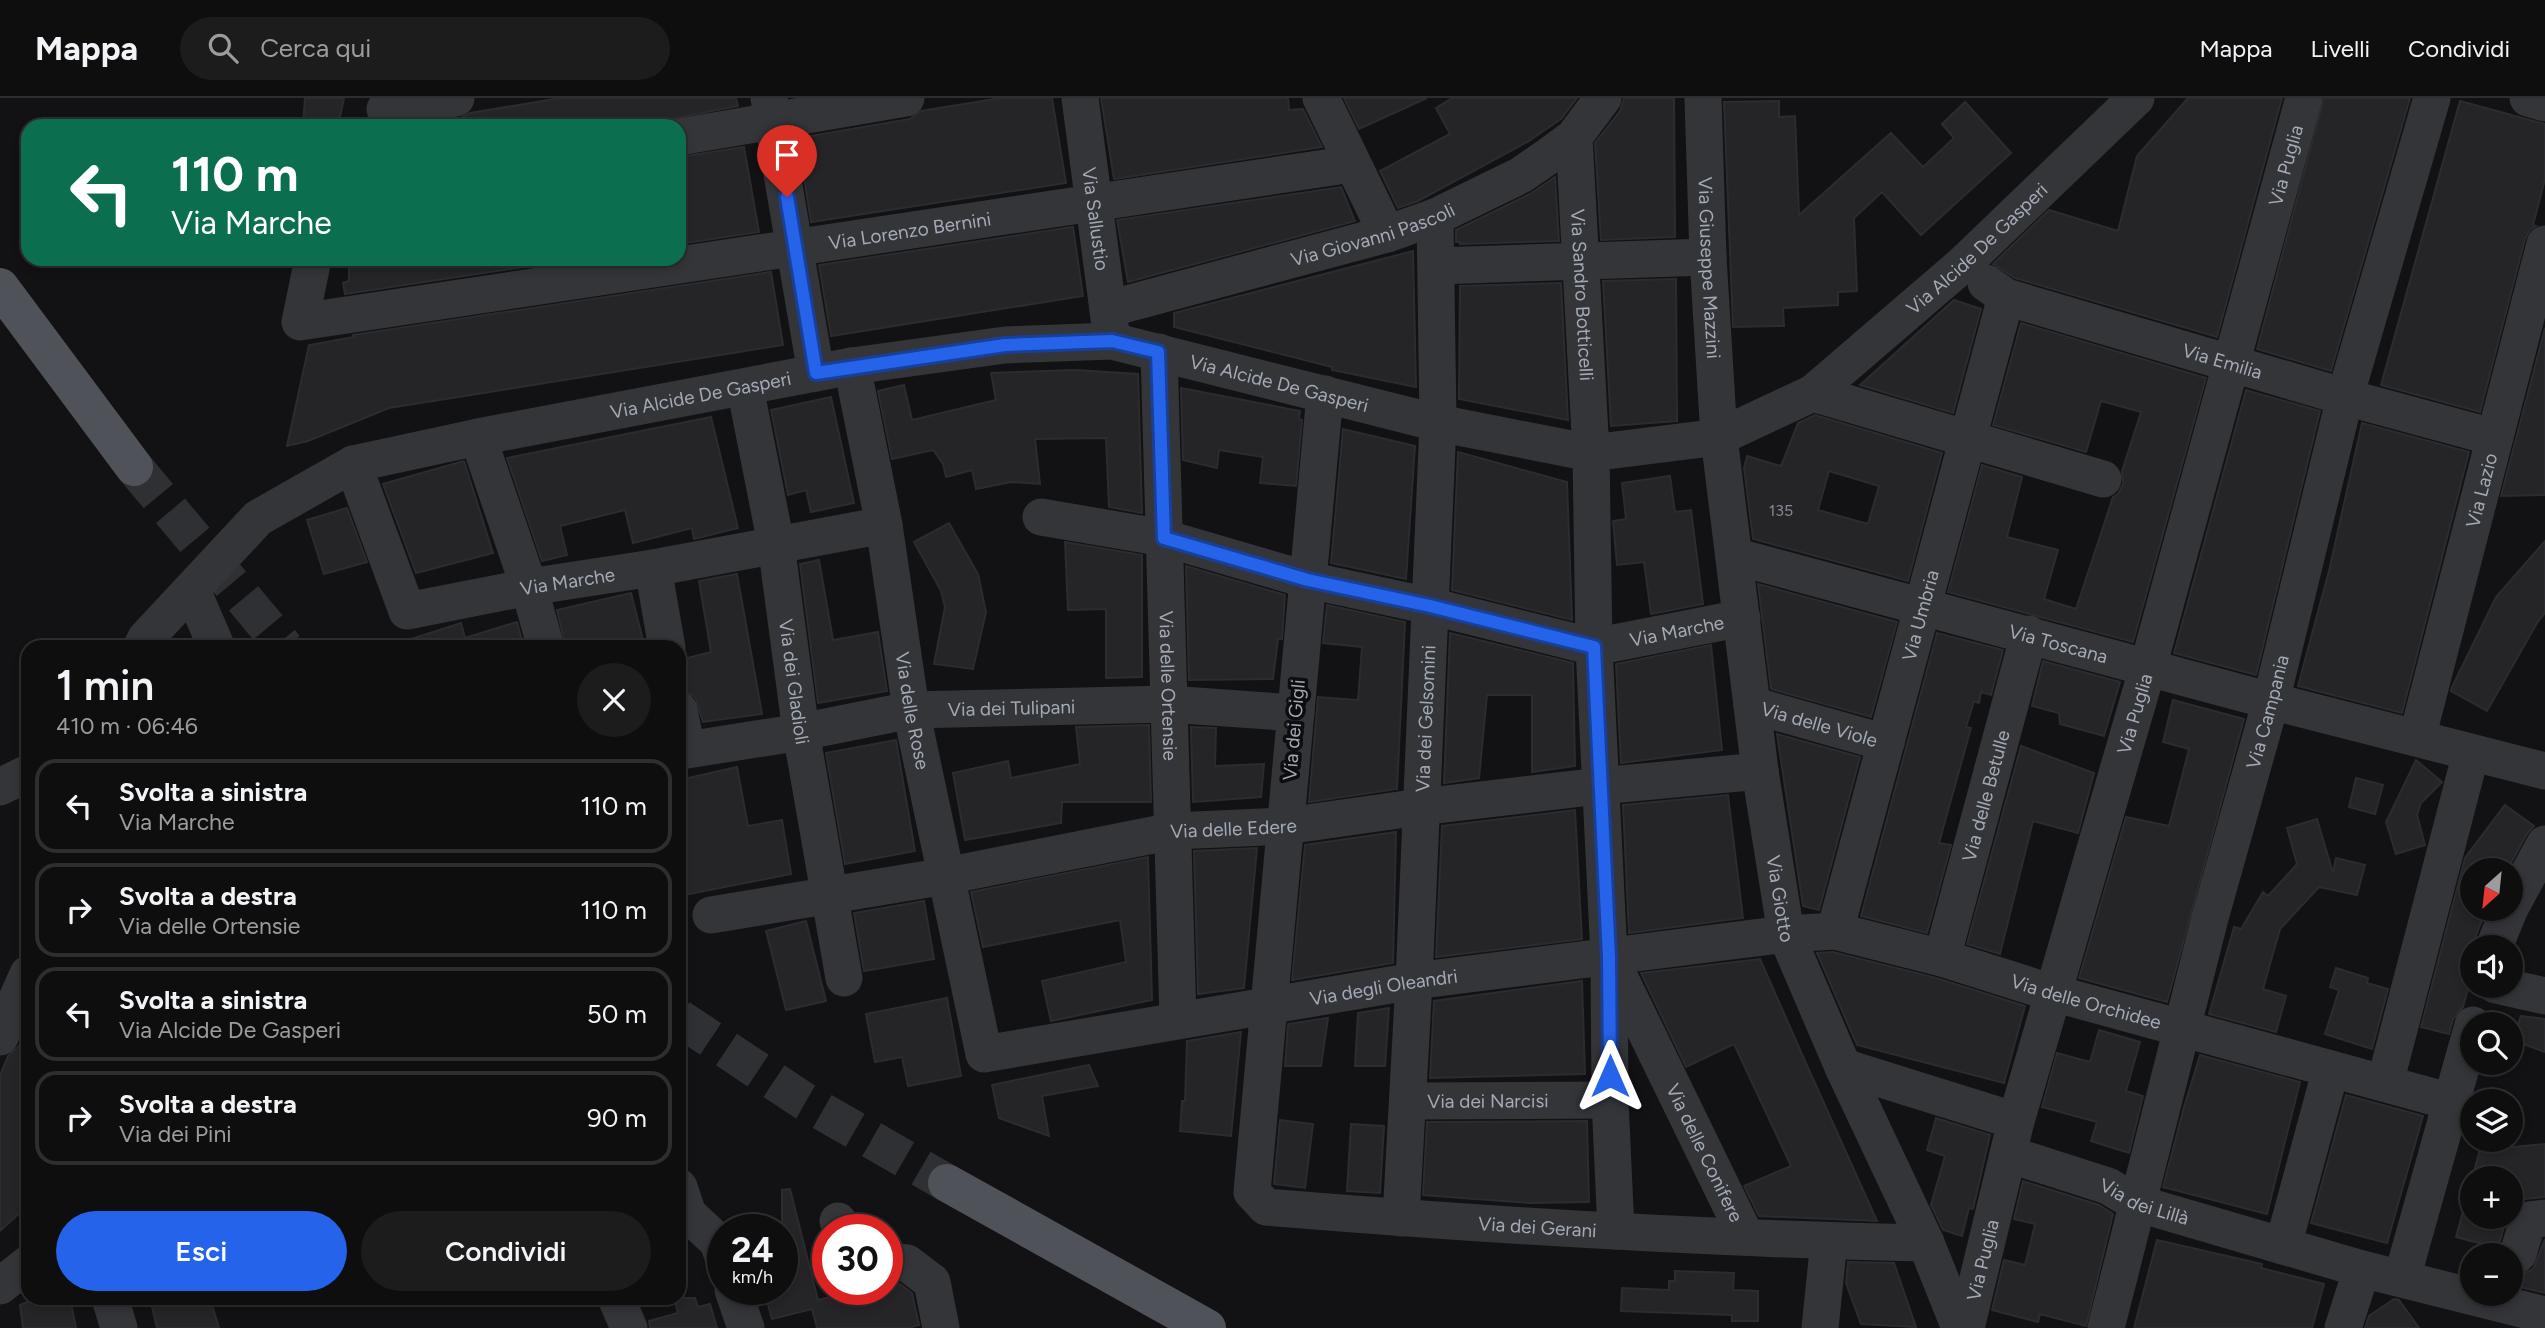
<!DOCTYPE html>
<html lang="it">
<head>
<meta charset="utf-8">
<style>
	:root { --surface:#0e0e0f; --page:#1c1c1d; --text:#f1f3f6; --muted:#9b9c9e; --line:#2e2e2f; --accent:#2563eb }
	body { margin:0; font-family:Figtree,sans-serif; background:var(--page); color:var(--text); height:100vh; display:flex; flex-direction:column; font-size:26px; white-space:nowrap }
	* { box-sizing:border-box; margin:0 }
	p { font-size:23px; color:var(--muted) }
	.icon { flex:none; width:38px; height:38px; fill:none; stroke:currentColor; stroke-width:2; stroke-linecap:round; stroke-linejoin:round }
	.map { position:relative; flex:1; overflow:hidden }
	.drawer { position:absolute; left:21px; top:542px; width:665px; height:665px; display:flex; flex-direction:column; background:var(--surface); border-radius:21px; box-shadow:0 4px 10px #0003,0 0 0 2px var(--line) }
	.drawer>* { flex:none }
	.guide { position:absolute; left:21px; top:21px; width:665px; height:147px; border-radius:21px; box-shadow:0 4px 10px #0003,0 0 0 2px var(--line); background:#0b6e4f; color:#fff; overflow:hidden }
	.needle { width:46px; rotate:207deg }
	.fabs { position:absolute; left:2460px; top:760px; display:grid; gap:14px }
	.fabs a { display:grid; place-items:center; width:63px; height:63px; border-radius:50%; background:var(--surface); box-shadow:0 4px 10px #0003,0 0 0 2px var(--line); font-size:35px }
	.speed { position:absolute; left:707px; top:1116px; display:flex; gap:14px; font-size:35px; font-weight:700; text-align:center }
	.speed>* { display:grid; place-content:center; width:91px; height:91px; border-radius:50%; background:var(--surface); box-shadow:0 4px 10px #0003,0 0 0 2px var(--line); line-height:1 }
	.speed small { font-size:18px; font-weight:400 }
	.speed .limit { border:10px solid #d22; background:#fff; color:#111 }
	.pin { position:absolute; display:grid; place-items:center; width:60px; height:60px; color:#fff; margin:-72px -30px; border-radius:50% 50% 50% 0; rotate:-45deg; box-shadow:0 0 7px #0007 }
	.pin .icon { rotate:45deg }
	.me { position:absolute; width:77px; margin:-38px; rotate:0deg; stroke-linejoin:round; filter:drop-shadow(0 0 5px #0008) }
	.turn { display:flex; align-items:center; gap:24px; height:147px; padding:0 35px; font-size:32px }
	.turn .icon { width:91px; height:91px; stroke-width:2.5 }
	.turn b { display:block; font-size:49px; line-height:60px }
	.round { display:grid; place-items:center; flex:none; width:74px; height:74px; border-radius:37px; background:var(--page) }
	.summary { display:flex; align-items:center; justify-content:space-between; height:119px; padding:0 35px }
	h1 { font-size:42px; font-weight:600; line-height:52px }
	.cta { display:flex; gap:14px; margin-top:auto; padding:14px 35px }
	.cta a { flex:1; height:80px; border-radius:42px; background:var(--accent); color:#fff; font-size:28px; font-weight:600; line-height:80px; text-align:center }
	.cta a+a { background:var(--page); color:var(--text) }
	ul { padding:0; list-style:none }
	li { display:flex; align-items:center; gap:21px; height:94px; margin:0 14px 10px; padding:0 21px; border:4px solid var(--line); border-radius:21px }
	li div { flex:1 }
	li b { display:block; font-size:26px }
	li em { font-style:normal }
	header { display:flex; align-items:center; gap:42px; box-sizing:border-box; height:98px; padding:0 35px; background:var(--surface); border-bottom:2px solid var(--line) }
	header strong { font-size:33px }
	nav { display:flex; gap:38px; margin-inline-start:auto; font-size:24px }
	.search { width:490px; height:63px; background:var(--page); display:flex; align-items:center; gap:18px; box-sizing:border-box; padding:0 24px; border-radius:38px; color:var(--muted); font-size:26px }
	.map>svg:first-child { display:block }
	.building { fill:#252528; stroke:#2c2c30; stroke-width:2; fill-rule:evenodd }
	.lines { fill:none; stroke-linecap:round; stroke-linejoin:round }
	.major-tunnel { stroke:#2f3034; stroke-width:38; stroke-dasharray:38 19; stroke-linecap:butt }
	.minor { stroke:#333539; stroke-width:37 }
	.major { stroke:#4f5258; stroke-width:38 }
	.route-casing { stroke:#184099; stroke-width:18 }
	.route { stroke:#2563eb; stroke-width:12 }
	.labels { text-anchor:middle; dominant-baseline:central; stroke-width:7; stroke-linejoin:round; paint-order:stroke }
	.number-label { font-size:16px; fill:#838891 }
	.street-label { font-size:19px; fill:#a3aab5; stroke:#0d0d0f }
</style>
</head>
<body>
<header>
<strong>Mappa</strong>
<div class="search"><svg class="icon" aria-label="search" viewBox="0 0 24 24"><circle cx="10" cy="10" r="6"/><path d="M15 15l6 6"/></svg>Cerca qui</div>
<nav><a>Mappa</a><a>Livelli</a><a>Condividi</a></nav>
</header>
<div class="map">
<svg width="2545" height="1230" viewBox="0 0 2545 1230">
	<rect width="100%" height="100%" fill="#121214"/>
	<!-- building -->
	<path class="building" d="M305 0H344L338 28H303Z
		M560 0H736L738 8 634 28H461L460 20 470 15Z
		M1001 0H1052L1066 85 811 124 798 40 910 21 921 13Z
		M1101 0H1288L1289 12 1303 11 1322 49 1114 81Z
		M1344 0H1427L1359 31Z
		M1452 0H1577L1561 21 1529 43 1418 103 1398 110 1380 73 1450 36 1436 10Z
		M1624 0H1674L1675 139 1601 142 1595 45 1620 13Z
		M2188 0H2282L2217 239 2015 180 1993 166 2049 112 2118 133 2137 58Z
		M2324 0H2410L2331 273 2257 251Z
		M1779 3V19L1795 18 1799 117 1891 35 1923 69 1954 40 1942 26 1965 4 2011 55 1921 137 1882 94 1854 120 1857 193 1838 194V207L1783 210 1784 228 1733 229 1724 4Z
		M2460 3 2545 26V81L2533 127 2536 128 2530 132 2525 141 2480 314 2381 287Z
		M744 49 759 134 679 146V59Z
		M1555 79 1559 143 1460 146V144H1456V132L1530 96Z
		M1341 89 1355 123 1128 184 1117 122Z
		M1073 129 1083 198 831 238 819 167Z
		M1413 153 1416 289 1332 272V269L1174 229V215Z
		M349 161H536L537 167 345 196 343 185 349 183Z
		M771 174 783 247 389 310 308 343 287 348 309 247 354 239 353 237Z
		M1676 181 1677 323 1611 328 1603 183Z
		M1561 185 1568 322 1459 301 1460 188Z
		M1954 202 1981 211 1953 315 1860 287Z
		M2021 225 2206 280 2133 544 1948 494 1982 367 2022 379 2007 439 2058 452 2044 501 2076 511 2113 399 2118 396 2123 386 2122 373 2141 314 2101 303 2086 354 1993 327Z
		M2545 230V397L2501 398Z
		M1075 272 1138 276 1142 415 1109 409 1106 340 1035 341 1040 386 1011 384 976 391 972 372 946 379 943 366 933 352 892 361 878 293 904 287 912 322 996 302 991 275Z
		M1181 290 1300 313 1299 321 1302 322 1296 388 1260 385 1263 359 1219 352 1217 370 1183 362Z
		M2246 292 2320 313 2256 577 2174 555Z
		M831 299 854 405 811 414 806 392 788 397 771 312Z
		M1815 317 1942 355 1908 483 1753 441 1744 370 1747 358 1781 368 1798 325ZM1829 373 1879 388 1868 426 1818 412Z
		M711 319 738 430 694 441 692 430 633 445 625 412 560 428 567 457 542 463 507 360Z
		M2362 325 2469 354 2402 615 2298 588 2329 473Z
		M1343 331 1415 348 1406 481 1331 465Z
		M1458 354 1567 384 1572 522 1452 492Z
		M464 363 493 455 416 475 383 386Z
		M1670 378 1675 414 1691 412 1703 506 1651 516 1644 464 1617 467 1613 423 1626 421 1622 385Z
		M347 410 367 464 324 476 307 422Z
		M949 425 978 476 986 514 973 571 934 566 945 509 941 493 914 444Z
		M2545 443V515L2537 525 2487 613 2451 593 2452 589 2496 499Z
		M1065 444 1142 457V579L1106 580V511L1068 512Z
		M819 462 833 542 878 534 887 593 818 605 800 466Z
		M1186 468 1285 497 1282 541H1278L1273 581 1189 582Z
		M737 476 762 616 703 624 695 599 683 592 679 567 684 561 711 554 699 483Z
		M1758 486 1897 524 1871 619 1771 591Z
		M631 495 645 550H566L557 512Z
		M1327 507 1405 524 1397 691 1309 704 1318 599 1358 602 1362 549 1323 545Z
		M517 524 524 550H400L399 545 461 525 465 540Z
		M1450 535 1573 565 1575 668 1532 674V597H1487L1479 680 1444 685Z
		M1937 535 2003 552 1991 597 1981 594 1979 605 1974 603 1966 629 1971 630 1939 745 1951 747 1927 835 1861 818Z
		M1711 547 1722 652 1621 665 1616 566Z
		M2043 563 2120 584 2104 638 2060 626 2059 615 2032 608Z
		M2173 602 2244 621 2167 904 2079 880 2126 719 2169 728 2189 651 2163 644Z
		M1149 627 1151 704H1062L1061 725 965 742 953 675 1008 663 1011 680 1080 666 1076 629Z
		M1191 629 1216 630 1215 668 1264 666 1261 699 1193 704Z
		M1777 636 1860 659 1819 812 1803 808Z
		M896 642 915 753 845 766 826 655Z
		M2021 648 2094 675 2078 735 2033 723 2000 856 1967 846Z
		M2416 662 2442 684 2421 705 2417 717 2425 747 2396 756 2386 724Z
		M737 669 748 728 782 722 791 776 679 798V682Z
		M2356 680 2383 687 2375 716 2349 709Z
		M1728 697 1743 820 1629 835 1623 707Z
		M2505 707 2534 728 2527 736 2507 772H2473V810H2487L2474 842 2473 873 2463 909 2453 921 2449 936 2421 929 2465 760Z
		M1575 712 1582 841 1436 859 1442 728Z
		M2317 721 2333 775 2336 760 2365 767 2357 797 2319 789 2280 831 2263 891 2286 898 2276 934 2209 916 2234 829 2241 831 2263 794 2268 798 2297 766 2287 730Z
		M1396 734 1393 865 1292 882 1305 747Z
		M1257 750 1244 890 1198 896 1194 753Z
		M1148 759 1152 902 1051 923 1042 883 1126 864 1120 822 983 849 971 794Z
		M924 803 934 861 864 873 854 815Z
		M806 823 826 903 786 912 766 833Z
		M1833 854 1936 880 2025 908 2004 985 1857 947 1817 855Z
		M1760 861 1805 963 1877 1123 1759 1118 1744 1088 1791 1068 1734 946 1686 969 1641 875Z
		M2336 870 2368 880 2367 885 2388 891 2372 951 2325 936 2339 892 2330 889Z
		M1582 883 1585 976 1430 980 1434 903Z
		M947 900 961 978 908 988 902 959 875 964 866 916Z
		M1389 910 1385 968H1355L1358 915Z
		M2521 918 2545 921V954L2512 942Z
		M1328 920 1321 968H1285L1288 926Z
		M28 928V1107L0 1133V978L8 958 19 948Z
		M2099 932 2140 944 2126 993 2143 998 2129 1055 2091 1043 2097 1024 2042 1009 2057 955 2090 964Z
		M1241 934 1231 1038 1180 1033 1182 1003H1185L1187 943Z
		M2200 957 2300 984 2267 1116 2163 1089 2184 1009Z
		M1089 967 1098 988 1042 998 1049 1038 999 1020 992 987Z
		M2346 997 2423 1018 2387 1145 2311 1125Z
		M1936 1020 1990 1037 1973 1111 1969 1110 1962 1138 1943 1132 1931 1107 1945 1058 1927 1052Z
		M1280 1022 1313 1026 1305 1090 1274 1086Z
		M1587 1023 1589 1104 1529 1105 1423 1097 1427 1024Z
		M1351 1026 1384 1028 1380 1095 1347 1093Z
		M2482 1044 2503 1050 2545 1046V1099L2525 1101 2515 1106 2511 1111V1080H2473V1118H2507L2498 1150 2456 1139Z
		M2023 1083 2099 1107 2113 1116 2086 1228 2040 1216 2038 1224 1992 1212 2004 1162 2025 1167 2035 1126 2014 1121Z
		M790 1091 818 1202 858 1192H887V1190L900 1186 912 1195 919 1227 908 1230H817L812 1211 772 1221 764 1192H782V1092Z
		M2545 1141V1195L2511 1187V1176H2522L2533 1171Z
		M2157 1142 2262 1166 2261 1170 2324 1186 2312 1230H2134Z
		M1848 1164 1894 1165 1916 1229 1861 1226 1846 1185Z
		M1675 1173 1734 1175 1733 1192 1758 1193V1223H1732V1217L1621 1213 1622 1190 1669 1192V1183H1675Z
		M37 1200H70L76 1230H23L20 1207Z
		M150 1200H210L219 1230H157Z
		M674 1200H695L698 1209 710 1206 717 1230H650L649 1223 678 1215Z
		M2394 1201 2399 1202 2419 1230H2365L2369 1218Z"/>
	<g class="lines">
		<!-- major-tunnel -->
		<path class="major-tunnel" d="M134 369 285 550
			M679 920 804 1003 947 1085"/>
		<!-- minor -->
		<g class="minor">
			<path d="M769 0 816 275"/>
			<path id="s1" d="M1080 0 1111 235"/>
			<path d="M1321 0 1387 136"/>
			<path id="s2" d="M1703 0 1708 159 1719 339 1760 673 1786 836 1843 969 1926 1145 1960 1230"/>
			<path d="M2528 0 2545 5"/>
			<path d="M385 11 456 0"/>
			<path d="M679 39 906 0"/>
			<path id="s3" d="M1574 39 1591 355 1594 549 1609 859 1610 1002 1616 1133"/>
			<path id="s4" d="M313 161 300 224 1352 66"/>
			<path d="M1436 168 1708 159"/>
			<path id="s5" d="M1986 185 2006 199 2345 299 2493 339"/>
			<path id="s6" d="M1108 211 1387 136 1435 119 1521 77 1547 59 1574 39 1603 0"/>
			<path id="s7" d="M1159 254 1178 922"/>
			<path id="s8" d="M852 268 884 427 911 612 984 956 1414 883 1786 836 1835 833 1942 860 2053 895 2452 1004"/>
			<path id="s9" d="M745 289 776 446 801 634 844 880"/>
			<path d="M1813 295 2103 381"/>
			<path id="s10" d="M1325 296 1252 1094 1266 1109C1486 1127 1706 1141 1926 1145"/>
			<path d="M478 339 529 489 546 550"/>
			<path id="s11" d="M353 366 407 513 529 489 653 470 884 427"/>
			<path id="s12" d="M1041 419 1164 440 1308 482 1430 508 1594 549 1742 520"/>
			<path id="s13" d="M1734 458 2271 603 2545 673"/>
			<path d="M653 470 667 550"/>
			<path d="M192 492 217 550"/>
			<path id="s14" d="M141 550 146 540 258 420 353 366 478 339 852 268 1005 247 1112 243 1438 325 1591 355 1719 339 1813 295 1962 167 2136 0"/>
			<path id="s15" d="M1752 607 1886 645"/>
			<path id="s16" d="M679 612 687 652 801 634 911 612 1168 606 1296 615"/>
			<path id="s17" d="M2417 640 2545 146"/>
			<path d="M0 689 28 675"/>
			<path d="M2511 808 2545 746"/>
			<path id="s18" d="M711 817 946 778 1173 733 1286 728 1420 709 1599 688 1760 673"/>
			<path id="s19" d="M1835 833 2006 199"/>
			<path d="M2494 849 2510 810"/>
			<path id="s20" d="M1942 860 2029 536"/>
			<path id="s21" d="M1613 866 1746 1139"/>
			<path d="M2496 887 2545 898"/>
			<path d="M0 939 28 876"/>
			<path d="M1843 969 2016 1023"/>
			<path d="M2385 985 2471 655"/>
			<path id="s22" d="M1408 1003 1610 1002"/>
			<path id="s23" d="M2008 1056 2108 1088 2136 1105 2362 1171 2545 1217"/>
			<path d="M679 1089 688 1116 718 1144 723 1159"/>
			<path id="s24" d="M1401 1120 1414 883 1438 325 1435 119"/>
			<path d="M838 1123 843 1132"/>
			<path d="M2283 1148 2331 971"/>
			<path d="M2518 1156 2528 1122 2545 1120"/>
			<path d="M887 1163 907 1165 932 1184 941 1230"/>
			<path d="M2402 1180 2473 927"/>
			<path d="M0 1188 28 1166"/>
			<path d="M733 1192 746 1230"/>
			<path d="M110 1200 119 1230"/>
			<path d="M616 1200 629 1230"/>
			<path d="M1820 1230 1829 1143"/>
			<path id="s25" d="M1966 1230 2016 1023 2148 569 2304 0"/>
			<path id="s26" d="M2106 1230 2210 820 2271 603 2345 299 2432 0"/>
			<path d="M2343 1230 2362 1171"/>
		</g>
		<!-- major -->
		<path class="major" d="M0 189 134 369
			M947 1085 1207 1230"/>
	</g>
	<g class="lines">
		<defs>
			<path id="route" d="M787 99 816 275 1005 247 1112 243 1158 254 1164 440 1308 482 1430 508 1594 549 1609 859 1610 978"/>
		</defs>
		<!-- route casing -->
		<use href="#route" class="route-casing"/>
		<!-- route -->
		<use href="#route" class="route"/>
	</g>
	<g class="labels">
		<!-- number labels -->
		<g class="number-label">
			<text x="1781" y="412">135</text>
		</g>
		<!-- street labels -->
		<g class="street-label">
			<text stroke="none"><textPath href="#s25" startOffset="1206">Via Puglia</textPath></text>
			<text stroke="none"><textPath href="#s1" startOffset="122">Via Sallustio</textPath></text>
			<text stroke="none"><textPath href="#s4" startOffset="681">Via Lorenzo Bernini</textPath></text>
			<text stroke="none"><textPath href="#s6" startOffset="275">Via Giovanni Pascoli</textPath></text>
			<text stroke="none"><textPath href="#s14" startOffset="1998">Via Alcide De Gasperi</textPath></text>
			<text stroke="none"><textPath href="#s2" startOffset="170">Via Giuseppe Mazzini</textPath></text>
			<text stroke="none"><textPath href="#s3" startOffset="158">Via Sandro Botticelli</textPath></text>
			<text stroke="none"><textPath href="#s5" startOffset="250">Via Emilia</textPath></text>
			<text stroke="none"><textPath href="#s14" startOffset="1227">Via Alcide De Gasperi</textPath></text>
			<text stroke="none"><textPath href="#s14" startOffset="639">Via Alcide De Gasperi</textPath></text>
			<text stroke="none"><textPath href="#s17" startOffset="256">Via Lazio</textPath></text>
			<text stroke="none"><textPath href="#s11" startOffset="320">Via Marche</textPath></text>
			<text stroke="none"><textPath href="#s19" startOffset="327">Via Umbria</textPath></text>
			<text stroke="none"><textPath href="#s12" startOffset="653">Via Marche</textPath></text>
			<text stroke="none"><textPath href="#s13" startOffset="336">Via Toscana</textPath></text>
			<text stroke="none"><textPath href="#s9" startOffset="299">Via dei Gladioli</textPath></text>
			<text stroke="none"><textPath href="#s7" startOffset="334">Via delle Ortensie</textPath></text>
			<text stroke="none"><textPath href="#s16" startOffset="369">Via dei Tulipani</textPath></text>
			<text stroke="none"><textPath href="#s8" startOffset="350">Via delle Rose</textPath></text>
			<text stroke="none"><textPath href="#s26" startOffset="637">Via Campania</textPath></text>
			<text stroke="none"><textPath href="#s25" startOffset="637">Via Puglia</textPath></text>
			<text stroke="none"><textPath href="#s24" startOffset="500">Via dei Gelsomini</textPath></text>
			<text stroke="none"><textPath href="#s15" startOffset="70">Via delle Viole</textPath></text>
			<text transform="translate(1294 632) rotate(-85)">Via dei Gigli</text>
			<text stroke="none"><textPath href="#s20" startOffset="168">Via delle Betulle</textPath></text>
			<text stroke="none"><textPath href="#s18" startOffset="530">Via delle Edere</textPath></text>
			<text stroke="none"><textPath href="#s2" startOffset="805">Via Giotto</textPath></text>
			<text stroke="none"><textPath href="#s8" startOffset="1106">Via degli Oleandri</textPath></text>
			<text stroke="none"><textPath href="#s8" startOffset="1822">Via delle Orchidee</textPath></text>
			<text stroke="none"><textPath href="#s22" startOffset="80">Via dei Narcisi</textPath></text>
			<text stroke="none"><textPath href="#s21" startOffset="210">Via delle Conifere</textPath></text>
			<text stroke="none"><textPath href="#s23" startOffset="145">Via dei Lillà</textPath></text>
			<text stroke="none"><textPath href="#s10" startOffset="1094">Via dei Gerani</textPath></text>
			<text stroke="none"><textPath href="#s25" startOffset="70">Via Puglia</textPath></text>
		</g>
	</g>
</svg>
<div class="fabs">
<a><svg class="needle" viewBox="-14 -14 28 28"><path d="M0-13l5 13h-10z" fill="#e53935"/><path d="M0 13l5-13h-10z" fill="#9b9c9e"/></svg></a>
<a><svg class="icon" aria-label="sound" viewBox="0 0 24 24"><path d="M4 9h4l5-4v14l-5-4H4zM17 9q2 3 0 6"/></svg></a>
<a><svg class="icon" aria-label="search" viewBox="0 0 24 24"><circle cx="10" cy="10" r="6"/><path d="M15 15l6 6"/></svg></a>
<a><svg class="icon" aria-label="layers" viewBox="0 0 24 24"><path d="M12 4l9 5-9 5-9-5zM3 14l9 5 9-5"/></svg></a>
<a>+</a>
<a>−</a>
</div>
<div class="speed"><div>24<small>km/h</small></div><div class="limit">30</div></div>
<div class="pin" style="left:787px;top:99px;background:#d93025"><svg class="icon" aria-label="arrive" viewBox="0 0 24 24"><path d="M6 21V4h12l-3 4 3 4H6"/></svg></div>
<svg class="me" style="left:1610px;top:978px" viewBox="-20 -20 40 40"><path d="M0-17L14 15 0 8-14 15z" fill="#2563eb" stroke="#fff" stroke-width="4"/></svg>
<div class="guide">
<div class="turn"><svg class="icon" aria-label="left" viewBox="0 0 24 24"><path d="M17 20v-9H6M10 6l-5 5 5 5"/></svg><div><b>110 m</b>Via Marche</div></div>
</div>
<section class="drawer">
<div class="summary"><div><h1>1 min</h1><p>410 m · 06:46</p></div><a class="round"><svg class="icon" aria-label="close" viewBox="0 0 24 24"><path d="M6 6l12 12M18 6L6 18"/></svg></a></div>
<ul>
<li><svg class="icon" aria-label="left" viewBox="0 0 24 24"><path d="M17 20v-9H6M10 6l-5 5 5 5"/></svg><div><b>Svolta a sinistra</b><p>Via Marche</p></div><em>110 m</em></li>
<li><svg class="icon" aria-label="right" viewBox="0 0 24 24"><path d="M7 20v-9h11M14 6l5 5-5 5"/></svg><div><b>Svolta a destra</b><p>Via delle Ortensie</p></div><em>110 m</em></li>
<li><svg class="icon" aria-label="left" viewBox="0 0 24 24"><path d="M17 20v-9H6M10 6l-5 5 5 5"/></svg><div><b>Svolta a sinistra</b><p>Via Alcide De Gasperi</p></div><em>50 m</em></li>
<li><svg class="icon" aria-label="right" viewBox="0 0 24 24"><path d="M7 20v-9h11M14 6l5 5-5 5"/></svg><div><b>Svolta a destra</b><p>Via dei Pini</p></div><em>90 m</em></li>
</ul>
<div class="cta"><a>Esci</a><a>Condividi</a></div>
</section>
</div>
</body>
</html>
